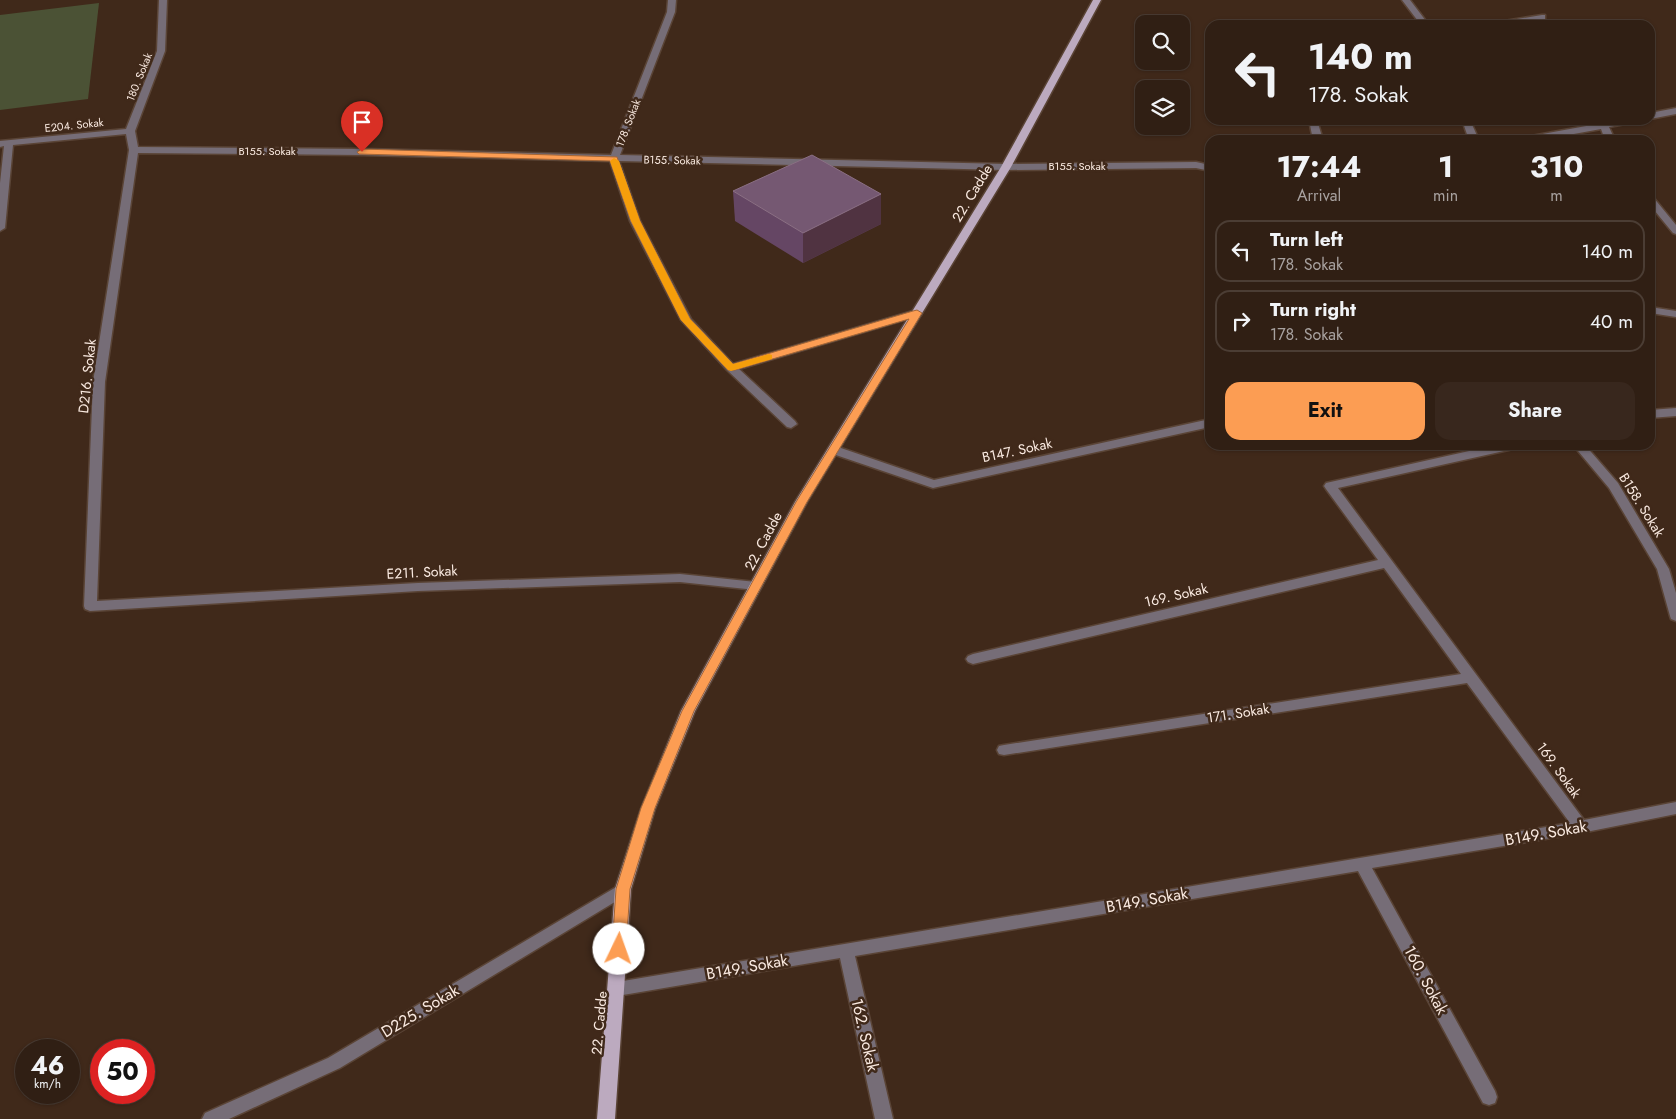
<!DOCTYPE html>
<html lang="en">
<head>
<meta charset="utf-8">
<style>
	:root { --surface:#301f14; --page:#38271d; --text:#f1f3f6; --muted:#a8a2a0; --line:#4b3d34; --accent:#fc9d53 }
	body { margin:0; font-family:Jost,sans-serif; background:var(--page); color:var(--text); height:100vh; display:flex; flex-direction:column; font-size:19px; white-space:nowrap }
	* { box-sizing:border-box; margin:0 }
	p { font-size:16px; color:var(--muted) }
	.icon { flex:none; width:28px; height:28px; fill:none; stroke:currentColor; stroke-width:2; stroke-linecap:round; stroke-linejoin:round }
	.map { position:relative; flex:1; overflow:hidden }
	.side { position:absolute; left:1205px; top:135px; width:450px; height:315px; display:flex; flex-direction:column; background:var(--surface); border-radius:15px; box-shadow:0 1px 4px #0004,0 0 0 1px var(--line) }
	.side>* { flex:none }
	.guide { position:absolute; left:1205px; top:20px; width:450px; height:105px; border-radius:15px; box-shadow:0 1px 4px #0004,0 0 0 1px var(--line); background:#301f14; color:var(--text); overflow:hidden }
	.tools { position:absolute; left:1135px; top:15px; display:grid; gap:10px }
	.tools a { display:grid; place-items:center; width:55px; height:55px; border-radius:10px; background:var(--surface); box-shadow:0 1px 4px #0004,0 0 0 1px var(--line); font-size:25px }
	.speed { position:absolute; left:15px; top:1039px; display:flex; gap:10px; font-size:25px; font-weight:700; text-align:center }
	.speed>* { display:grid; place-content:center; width:65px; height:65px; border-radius:50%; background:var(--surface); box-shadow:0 1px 4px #0004,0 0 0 1px var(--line); line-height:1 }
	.speed small { font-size:12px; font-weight:400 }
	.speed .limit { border:8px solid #d22; background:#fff; color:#111 }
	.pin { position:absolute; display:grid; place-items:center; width:42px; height:42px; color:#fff; margin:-51px -21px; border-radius:50% 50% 50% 0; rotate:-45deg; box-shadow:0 0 5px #0007 }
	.pin .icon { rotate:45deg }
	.me { position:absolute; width:55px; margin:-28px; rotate:3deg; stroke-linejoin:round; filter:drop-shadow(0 0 4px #0008) }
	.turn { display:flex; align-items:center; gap:18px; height:105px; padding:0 20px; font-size:22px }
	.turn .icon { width:65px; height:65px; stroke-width:2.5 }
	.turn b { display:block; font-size:35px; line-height:42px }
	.eta { display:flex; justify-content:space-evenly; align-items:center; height:85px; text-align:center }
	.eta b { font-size:30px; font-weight:700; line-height:35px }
	.button { display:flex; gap:10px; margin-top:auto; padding:10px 20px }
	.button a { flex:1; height:58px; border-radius:15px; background:var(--accent); color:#111; font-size:20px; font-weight:700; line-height:58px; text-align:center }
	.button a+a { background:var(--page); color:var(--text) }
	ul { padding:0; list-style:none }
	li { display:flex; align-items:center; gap:15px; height:62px; margin:0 10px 8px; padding:0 10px; border:2px solid var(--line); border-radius:15px }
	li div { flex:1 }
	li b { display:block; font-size:19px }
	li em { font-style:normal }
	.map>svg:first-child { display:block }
	.green { fill:#4b5235 }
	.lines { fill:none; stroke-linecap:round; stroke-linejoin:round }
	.minor-casing { stroke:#5a4436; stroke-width:3 }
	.major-casing { stroke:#5a4436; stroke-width:3 }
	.minor { fill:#766d77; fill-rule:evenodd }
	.major { fill:#bcaabf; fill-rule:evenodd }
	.wall { fill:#654664 }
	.shaded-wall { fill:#503341 }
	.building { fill:#755872; stroke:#8a6f83 }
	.route { fill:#fc9d53; stroke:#a46636 }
	.slow { fill:#f59e0b }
	.labels { text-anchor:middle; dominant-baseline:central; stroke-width:5; stroke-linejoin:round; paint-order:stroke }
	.far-street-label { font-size:11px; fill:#faeae1; stroke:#40291a }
	.street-label { font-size:14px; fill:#faeae1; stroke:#40291a }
	.near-street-label { font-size:16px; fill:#faeae1; stroke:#40291a }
</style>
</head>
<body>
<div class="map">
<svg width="1676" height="1119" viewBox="0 0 1676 1119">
	<rect width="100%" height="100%" fill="#40291a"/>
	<!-- green -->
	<path class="green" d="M99 3 88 99 0 110V15Z"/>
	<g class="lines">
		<defs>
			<path id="minor" d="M159 0H167L165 51 135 131 138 147 362 149 611 155 667 12 668 0H676L675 12 620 155 1006 164 1196 162 1210 165V171L1196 168 1006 170 619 161 640 221 691 319 733 364 913 311 917 310 922 313 921 315 739 369 795 421 797 424 791 428 787 427 727 370 681 320 630 221 610 161 362 155 138 153 105 382 97 601 418 583 680 574 756 582 760 583 762 586 760 589 756 590 680 582 418 591 90 611 85 609 84 606 93 382 129 150 126 134 13 145 5 228 0 231V183L4 146 0 147V141L126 129 157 51Z
				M1402 0H1410L1429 25H1421Z
				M1542 15H1545V19L1507 25H1488L1492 23Z
				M1676 108V114L1650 119V113Z
				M1309 120H1317L1323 140H1313Z
				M1462 120H1470L1479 140H1469Z
				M1619 120H1637L1636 122 1609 127 1615 140H1605L1601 129 1541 140H1521L1526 137Z
				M1650 196 1653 197 1676 225V234L1673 233 1650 205Z
				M1650 307 1676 311V317L1650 313Z
				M1676 408V416L1650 418V410Z
				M1210 419V427L933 488 830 453 828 450 834 446 838 447 934 480Z
				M1496 445H1519L1513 449 1338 488 1584 820 1676 802V814L1581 833 1372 868 1495 1091 1497 1097 1495 1103 1489 1105 1483 1103 1358 871 855 956 893 1119H875L840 958 617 996 611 994 609 989 611 984 617 982 1570 823 1467 683 1004 755 999 754 997 750 999 746 1004 745 1461 674 1384 568 973 664 968 662 966 659 968 656 973 654 1378 560 1326 489 1324 486 1326 483Z
				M1573 445H1585L1618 483 1669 569 1676 593V621L1671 619 1670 616 1657 569 1609 488Z
				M623 883 628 884 631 889 628 894 340 1068 229 1119H202L205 1113 328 1058Z"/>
			<path id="major" d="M1093 0H1101L1011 167 807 502 695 711 655 809 631 889 615 1119H597L615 889 641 809 681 711 795 502 1001 167Z"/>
		</defs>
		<!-- minor casing -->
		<use href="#minor" class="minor-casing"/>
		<!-- major casing -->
		<use href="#major" class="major-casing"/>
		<!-- minor -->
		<use href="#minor" class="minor"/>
		<!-- major -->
		<use href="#major" class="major"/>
	</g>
	<!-- wall -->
	<path class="wall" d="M733 191 881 194V224L803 263 735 221Z"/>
	<!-- shaded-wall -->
	<path class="shaded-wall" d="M881 194V224L803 263V233Z"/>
	<!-- building -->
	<path class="building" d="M812 155 881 194 803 233 733 191Z"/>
	<!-- route -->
	<path class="route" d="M362 149 617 157 640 221 690 319 733 364 913 311 917 310 922 313 807 502 694 711 655 808 630 889 626 949 624 953 619 955 614 953 612 949 616 889 641 808 682 711 796 502 909 319 735 370H728L681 320 631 221 610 161 359 154 357 152Z"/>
	<!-- slow -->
	<path class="slow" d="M614 158 619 161 640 221 690 319 733 364 769 354 772 355V359L731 371 728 370 681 320 631 221 610 161Z"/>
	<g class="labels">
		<!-- far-street labels -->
		<g class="far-street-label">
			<text transform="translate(139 77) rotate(-68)">180. Sokak</text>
			<text transform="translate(628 123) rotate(-69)">178. Sokak</text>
			<text transform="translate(74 125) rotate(-6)">E204. Sokak</text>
			<text x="267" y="151">B155. Sokak</text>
			<text transform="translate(672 160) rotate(1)">B155. Sokak</text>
			<text x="1077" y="166">B155. Sokak</text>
		</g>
		<!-- street labels -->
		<g class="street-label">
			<text transform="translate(972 193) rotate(-59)">22. Cadde</text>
			<text transform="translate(87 376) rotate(-84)">D216. Sokak</text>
			<text transform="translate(1017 450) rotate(-12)">B147. Sokak</text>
			<text transform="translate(1642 505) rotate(58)">B158. Sokak</text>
			<text transform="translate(763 541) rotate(-62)">22. Cadde</text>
			<text transform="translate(422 572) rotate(-3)">E211. Sokak</text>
			<text transform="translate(1176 595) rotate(-13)">169. Sokak</text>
			<text transform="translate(1238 713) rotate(-9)">171. Sokak</text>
			<text transform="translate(1559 770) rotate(54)">169. Sokak</text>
			<text transform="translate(599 1023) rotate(-85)">22. Cadde</text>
		</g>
		<!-- near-street labels -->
		<g class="near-street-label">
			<text transform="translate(1546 833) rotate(-10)">B149. Sokak</text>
			<text transform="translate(1147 900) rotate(-10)">B149. Sokak</text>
			<text transform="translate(747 967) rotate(-10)">B149. Sokak</text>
			<text transform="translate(1426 980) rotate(62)">160. Sokak</text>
			<text transform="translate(420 1011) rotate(-31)">D225. Sokak</text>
			<text transform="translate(865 1035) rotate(77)">162. Sokak</text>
		</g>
	</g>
</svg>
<div class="tools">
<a><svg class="icon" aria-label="search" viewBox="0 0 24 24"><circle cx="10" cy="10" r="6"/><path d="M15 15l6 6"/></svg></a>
<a><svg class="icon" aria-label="layers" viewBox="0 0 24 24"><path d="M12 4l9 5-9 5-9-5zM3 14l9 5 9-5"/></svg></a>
</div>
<div class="speed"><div>46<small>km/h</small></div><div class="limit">50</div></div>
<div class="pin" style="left:362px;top:152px;background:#d93025"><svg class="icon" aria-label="arrive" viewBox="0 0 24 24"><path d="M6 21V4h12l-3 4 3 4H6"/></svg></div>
<svg class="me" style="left:619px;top:949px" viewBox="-20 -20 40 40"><circle r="19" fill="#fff"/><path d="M0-13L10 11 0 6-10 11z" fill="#fc9d53"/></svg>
<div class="guide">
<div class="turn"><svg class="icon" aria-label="left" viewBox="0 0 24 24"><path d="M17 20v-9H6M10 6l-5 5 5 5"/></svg><div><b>140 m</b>178. Sokak</div></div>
</div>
<section class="side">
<div class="eta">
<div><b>17:44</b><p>Arrival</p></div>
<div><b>1</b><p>min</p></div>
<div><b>310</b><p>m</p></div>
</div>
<ul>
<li><svg class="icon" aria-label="left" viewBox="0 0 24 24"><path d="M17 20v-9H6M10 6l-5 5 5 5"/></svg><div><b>Turn left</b><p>178. Sokak</p></div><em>140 m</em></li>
<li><svg class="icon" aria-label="right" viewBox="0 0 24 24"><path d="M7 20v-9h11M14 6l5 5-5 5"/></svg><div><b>Turn right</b><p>178. Sokak</p></div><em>40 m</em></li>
</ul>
<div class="button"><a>Exit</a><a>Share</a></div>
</section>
</div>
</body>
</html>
